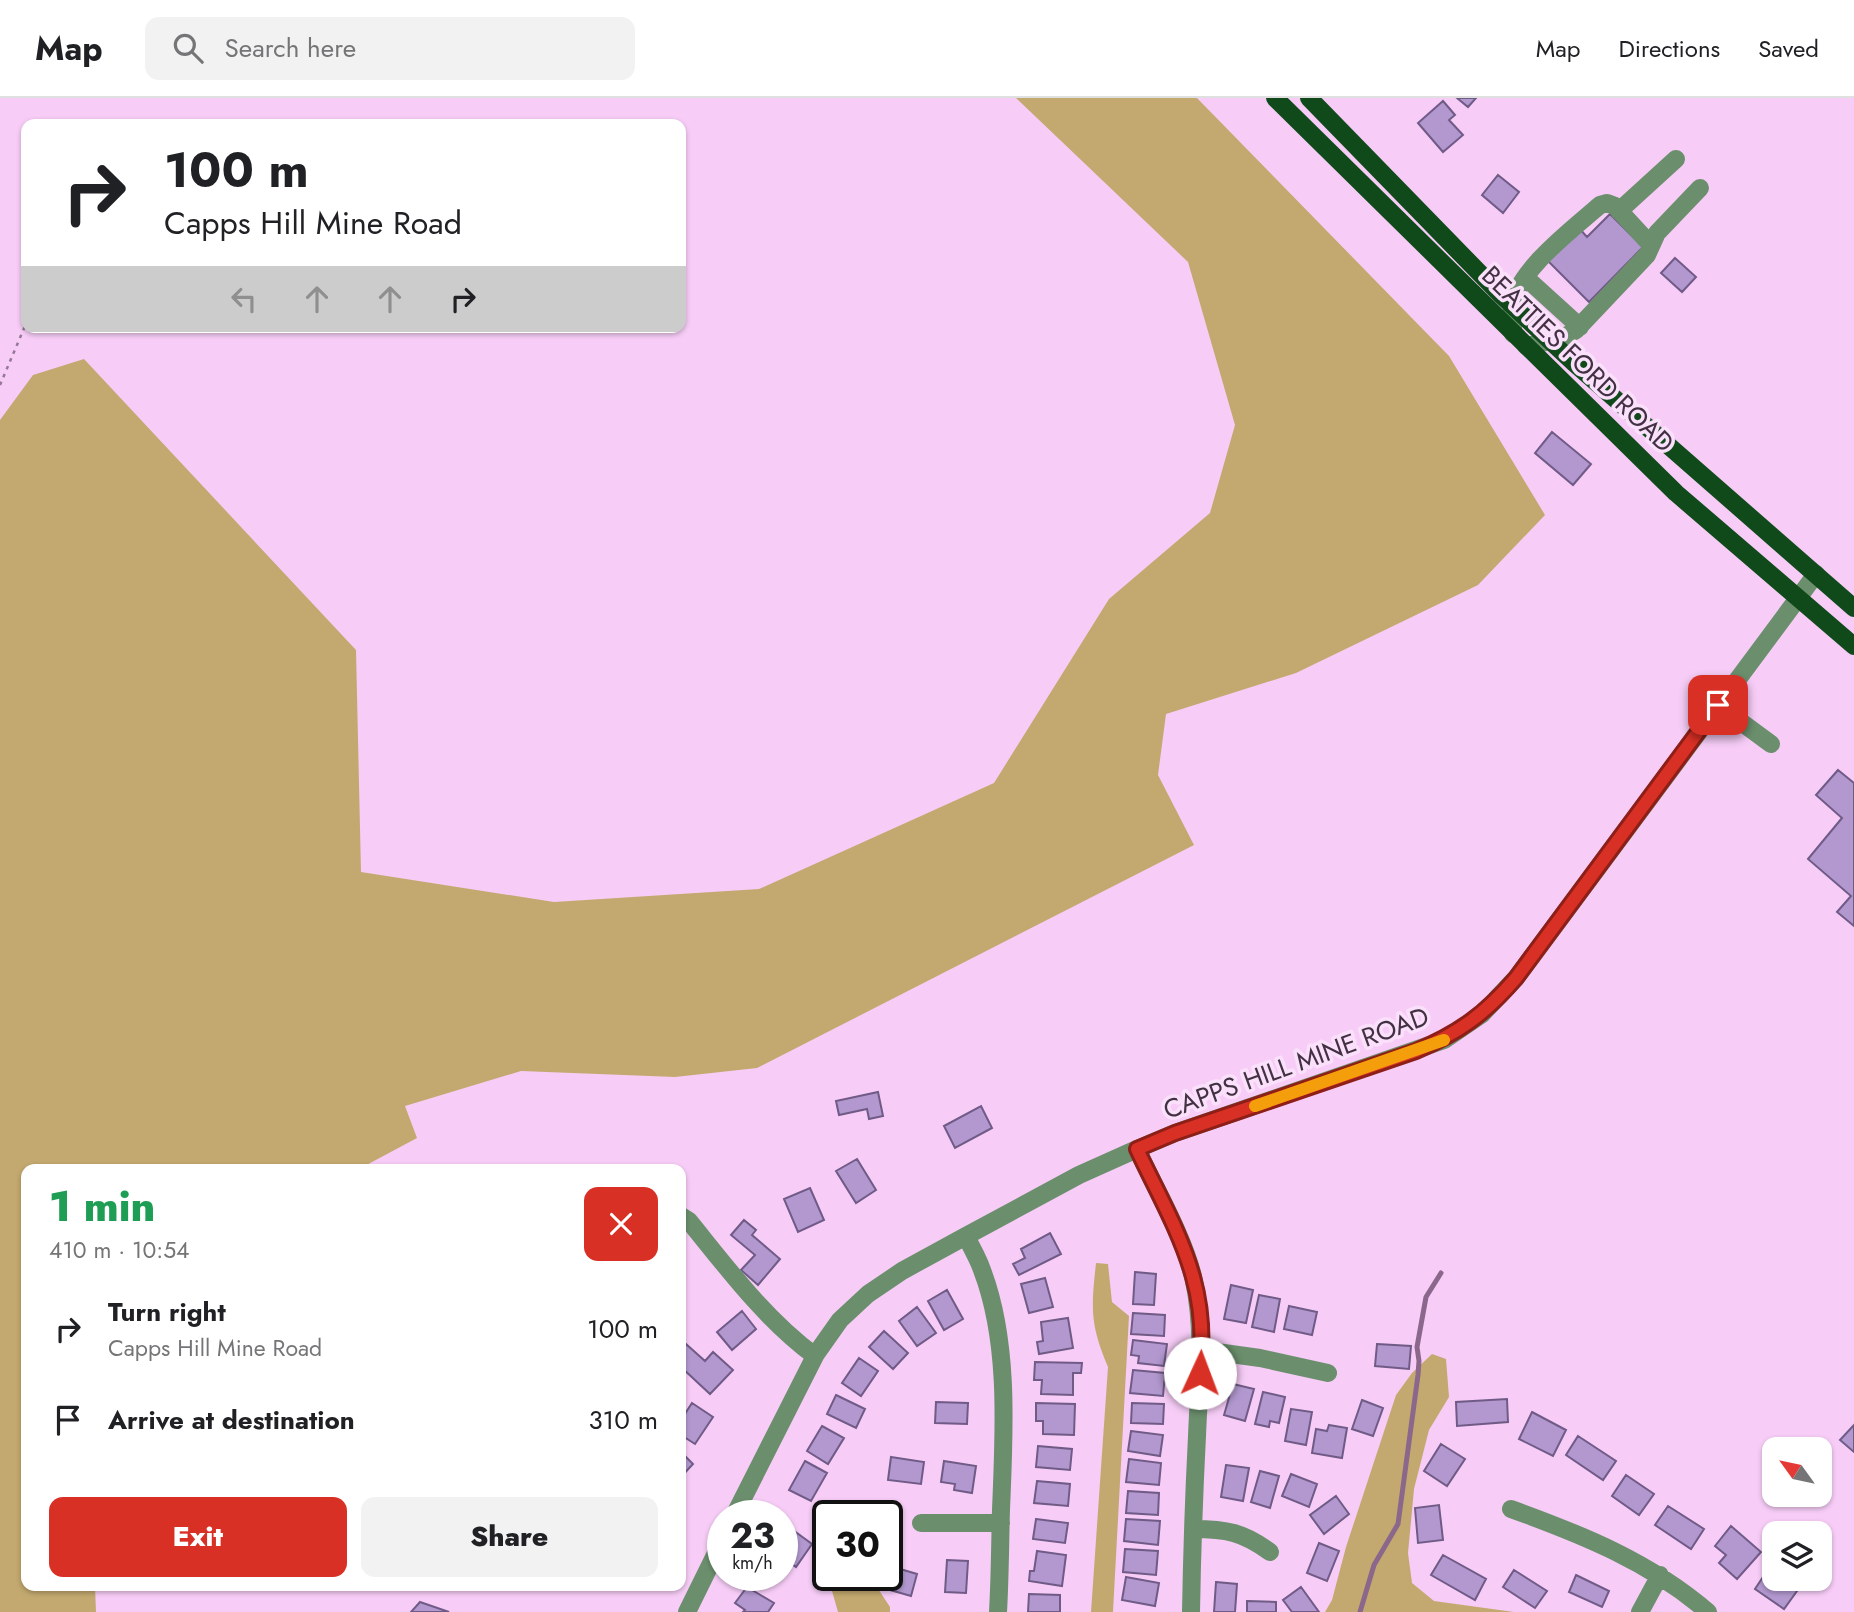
<!DOCTYPE html>
<html lang="en">
<head>
<meta charset="utf-8">
<style>
	:root { --surface:#fff; --page:#f2f2f2; --text:#202124; --muted:#757577; --line:#e0e0e0; --accent:#d93025 }
	body { margin:0; font-family:Jost,sans-serif; background:var(--page); color:var(--text); height:100vh; display:flex; flex-direction:column; font-size:26px; white-space:nowrap }
	* { box-sizing:border-box; margin:0 }
	p { font-size:23px; color:var(--muted) }
	.icon { flex:none; width:38px; height:38px; fill:none; stroke:currentColor; stroke-width:2; stroke-linecap:round; stroke-linejoin:round }
	.map { position:relative; flex:1; overflow:hidden }
	.side { position:absolute; left:21px; top:1066px; width:665px; height:427px; display:flex; flex-direction:column; background:var(--surface); border-radius:14px; box-shadow:0 2px 5px #0004 }
	.side>* { flex:none }
	.hud { position:absolute; left:21px; top:21px; width:665px; height:214px; border-radius:14px; box-shadow:0 2px 5px #0004; background:#fff; color:var(--text); overflow:hidden }
	.needle { width:46px; rotate:303deg }
	.controls { position:absolute; left:1762px; top:1339px; display:grid; gap:14px }
	.controls a { display:grid; place-items:center; width:70px; height:70px; border-radius:14px; background:var(--surface); box-shadow:0 2px 5px #0004; font-size:35px }
	.speed { position:absolute; left:707px; top:1402px; display:flex; gap:14px; font-size:35px; font-weight:700; text-align:center }
	.speed>* { display:grid; place-content:center; width:91px; height:91px; border-radius:50%; background:var(--surface); box-shadow:0 2px 5px #0004; line-height:1 }
	.speed small { font-size:18px; font-weight:400 }
	.speed .limit { border:4px solid #111; border-radius:10px; background:#fff; color:#111 }
	.pin { position:absolute; display:grid; place-items:center; width:60px; height:60px; color:#fff; margin:-30px; border-radius:14px; box-shadow:0 4px 10px #0006 }
	.me { position:absolute; width:77px; margin:-38px; rotate:2deg; stroke-linejoin:round; filter:drop-shadow(0 0 5px #0008) }
	.turn { display:flex; align-items:center; gap:24px; height:147px; padding:0 28px; font-size:32px }
	.turn .icon { width:91px; height:91px; stroke-width:2.5 }
	.turn b { display:block; font-size:49px; line-height:60px }
	.lanes { display:flex; align-items:center; height:66px; padding:0 28px; background:#0003; justify-content:center; gap:35px; direction:ltr }
	.lanes .off { opacity:.35 }
	.round { display:grid; place-items:center; flex:none; width:74px; height:74px; border-radius:14px; background:var(--page) }
	.head { display:flex; align-items:center; justify-content:space-between; height:119px; padding:0 28px }
	h1 { font-size:42px; font-weight:800; line-height:52px; color:#1e9e55 }
	.cta { display:flex; gap:14px; margin-top:auto; padding:14px 28px }
	.cta a { flex:1; height:80px; border-radius:14px; background:var(--accent); color:#fff; font-size:28px; font-weight:800; line-height:80px; text-align:center }
	.cta a+a { background:var(--page); color:var(--text) }
	ul { padding:0; list-style:none }
	li { display:flex; align-items:center; gap:21px; height:91px; padding:0 28px }
	li div { flex:1 }
	li b { display:block; font-size:26px }
	li em { font-style:normal }
	header { display:flex; align-items:center; gap:42px; box-sizing:border-box; height:98px; padding:0 35px; background:var(--surface); border-bottom:2px solid var(--line) }
	header strong { font-size:33px }
	nav { display:flex; gap:38px; margin-inline-start:auto; font-size:24px }
	.search { width:490px; height:63px; background:var(--page); display:flex; align-items:center; gap:18px; box-sizing:border-box; padding:0 24px; border-radius:14px; color:var(--muted); font-size:26px }
	.map>svg:first-child { display:block }
	.forest { fill:#c3a96f }
	.lines { fill:none; stroke-linecap:round; stroke-linejoin:round }
	.stream { stroke:#8b678b; stroke-width:5 }
	.building { fill:#b298cf; stroke:#705b87; stroke-width:2 }
	.path { stroke:#947894; stroke-width:2.5; stroke-dasharray:3.5 5; stroke-linecap:butt }
	.minor { stroke:#6b8f6d; stroke-width:18 }
	.major { stroke:#104a1a; stroke-width:18 }
	.route-casing { stroke:#8d1f18; stroke-width:18 }
	.route { stroke:#d93025; stroke-width:12 }
	.slow { stroke:#f59e0b; stroke-width:12 }
	.labels { text-anchor:middle; dominant-baseline:central; stroke-width:7; stroke-linejoin:round; paint-order:stroke }
	.street-label { font-size:26px; fill:#423142; stroke:#fae0fa }
</style>
</head>
<body>
<header>
<strong>Map</strong>
<div class="search"><svg class="icon" aria-label="search" viewBox="0 0 24 24"><circle cx="10" cy="10" r="6"/><path d="M15 15l6 6"/></svg>Search here</div>
<nav><a>Map</a><a>Directions</a><a>Saved</a></nav>
</header>
<div class="map">
<svg width="1854" height="1514" viewBox="0 0 1854 1514">
	<rect width="100%" height="100%" fill="#f7cdf7"/>
	<!-- forest -->
	<path class="forest" d="M1016 0H1197L1449 258 1545 417 1478 487 1296 575 1166 616 1158 677 1194 747 757 970 675 979 521 973 405 1008 417 1040 359 1071H26V1488H95L96 1514H0V322L33 277 84 261 356 552 361 774 554 804 759 791 994 685 1109 501 1210 415 1235 327 1188 164Z
		M1096 1165 1108 1166 1112 1204 1129 1218 1113 1514H1091L1108 1269C1090 1226 1091 1211 1096 1165Z
		M1432 1256 1446 1261 1449 1299 1429 1332 1414 1391 1408 1455 1412 1485 1434 1503 1514 1514H1325L1332 1502 1346 1449 1396 1297 1412 1275Z
		M828 1456V1477H869L890 1509V1514H838L824 1465Z"/>
	<g class="lines">
		<!-- stream -->
		<path class="stream" d="M1360 1514 1374 1467 1398 1426 1418 1277 1419 1263 1417 1249 1426 1199 1441 1175"/>
	</g>
	<!-- building -->
	<path class="building" d="M1457 0H1476L1468 9Z
		M1443 3 1455 17 1449 22 1463 37 1443 54 1418 25Z
		M1498 77 1519 94 1503 115 1482 97Z
		M1610 116 1643 149 1589 204 1547 162 1579 130 1587 139Z
		M1675 160 1696 179 1682 194 1661 175Z
		M1552 334 1591 366 1573 387 1535 355Z
		M1838 672 1854 685V828L1837 814 1851 798 1808 761 1842 720 1816 697Z
		M878 994 883 1018 869 1021 867 1011 839 1017 836 1003Z
		M981 1008 992 1030 955 1050 944 1028Z
		M857 1061 876 1092 856 1105 836 1073Z
		M810 1090 824 1122 798 1134 784 1101Z
		M744 1122 756 1132 752 1137 780 1161 758 1187 741 1172 755 1157 731 1137Z
		M1050 1135 1061 1156 1019 1177 1013 1166 1025 1160 1021 1151Z
		M1135 1174 1156 1176 1154 1207 1133 1206Z
		M1045 1180 1053 1209 1029 1215 1021 1186Z
		M1231 1187 1253 1192 1246 1225 1224 1221Z
		M947 1192 963 1221 944 1232 928 1203Z
		M1259 1197 1280 1201 1274 1234 1252 1229Z
		M1289 1208 1317 1214 1312 1237 1284 1231Z
		M917 1209 936 1235 917 1248 899 1223Z
		M742 1213 756 1231 732 1252 717 1234Z
		M1133 1215 1165 1217 1164 1238 1131 1236Z
		M1068 1220 1073 1250 1039 1256 1037 1244 1043 1243 1041 1224Z
		M884 1233 908 1255 893 1271 869 1249Z
		M1133 1242 1167 1246 1164 1268 1138 1265 1139 1258 1131 1257Z
		M686 1246 705 1263 713 1254 733 1272 710 1296 681 1269V1252Z
		M1377 1246 1411 1248 1409 1271 1375 1268Z
		M859 1260 878 1273 861 1298 842 1285Z
		M1035 1264 1082 1265 1081 1275H1073V1297L1041 1296 1042 1282H1034Z
		M1133 1272 1165 1275 1163 1298 1130 1295Z
		M1233 1286 1254 1291 1245 1323 1224 1317Z
		M1263 1294 1285 1299 1279 1325 1270 1323 1269 1329 1255 1326Z
		M836 1297 865 1311 856 1330 827 1316Z
		M1507 1301 1508 1324 1457 1328 1456 1304Z
		M1362 1302 1383 1310 1373 1338 1352 1331Z
		M936 1304 968 1305 967 1326 935 1325Z
		M692 1305 713 1319 695 1346 681 1337V1322Z
		M1036 1305 1075 1306 1074 1337 1043 1336V1323H1036Z
		M1132 1305 1164 1306 1163 1326 1131 1325Z
		M1291 1311 1312 1314 1306 1347 1285 1343Z
		M1532 1314 1566 1332 1553 1358 1519 1341Z
		M1329 1327 1347 1330 1342 1360 1312 1355 1316 1331 1327 1333Z
		M1854 1327V1354L1840 1342Z
		M822 1328 844 1340 828 1366 807 1353Z
		M1131 1333 1163 1337 1160 1358 1128 1353Z
		M1578 1338 1616 1363 1603 1382 1566 1357Z
		M1441 1346 1465 1361 1447 1388 1424 1373Z
		M1038 1348 1072 1351 1070 1372 1036 1369Z
		M681 1354 693 1366 681 1379Z
		M891 1359 924 1364 921 1386 888 1382Z
		M1129 1361 1161 1365 1159 1387 1126 1384Z
		M805 1363 827 1375 811 1403 789 1392Z
		M944 1363 976 1368 972 1395 954 1392 955 1386 941 1384Z
		M1226 1367 1249 1370 1243 1403 1221 1399Z
		M1260 1373 1279 1378 1270 1410 1251 1404Z
		M1291 1376 1317 1386 1309 1409 1282 1398Z
		M1626 1377 1654 1396 1639 1417 1612 1398Z
		M1037 1383 1070 1386 1068 1408 1034 1405Z
		M1128 1393 1159 1395 1158 1417 1126 1415Z
		M1336 1398 1349 1416 1324 1436 1310 1417Z
		M1439 1407 1443 1442 1418 1445 1415 1410Z
		M1668 1408 1704 1431 1691 1451 1655 1427Z
		M1036 1421 1068 1425 1065 1445 1033 1441Z
		M1126 1421 1160 1423 1158 1447 1124 1443Z
		M786 1427 812 1446 796 1469 782 1459V1433Z
		M1731 1428 1761 1454 1737 1481 1719 1465 1726 1457 1715 1448Z
		M1319 1445 1339 1453 1327 1483 1307 1475Z
		M1125 1451 1158 1453 1156 1477 1123 1474Z
		M1037 1453 1066 1457 1062 1488 1029 1483 1030 1473H1034Z
		M1443 1457 1486 1481 1475 1502 1431 1477Z
		M947 1462 968 1463 966 1495 945 1494Z
		M890 1468 917 1476 911 1498 883 1490Z
		M1514 1472 1547 1493 1535 1510 1503 1489Z
		M1767 1473 1774 1478V1480H1778L1797 1493 1784 1511 1755 1491Z
		M1576 1477 1609 1493 1602 1509 1569 1494Z
		M1126 1479 1159 1485 1155 1508 1122 1502Z
		M1216 1484 1237 1486 1235 1514H1214Z
		M747 1489 774 1505 768 1514H743L745 1512 735 1505Z
		M1301 1489 1319 1514H1292L1283 1502Z
		M1029 1496 1060 1497V1514H1028Z
		M1247 1503 1276 1504V1514H1247Z
		M420 1504 449 1514H411Z"/>
	<g class="lines">
		<!-- path -->
		<path class="path" d="M0 287 25 228 26 217
			M331 1488 334 1491"/>
		<!-- minor -->
		<path class="minor" d="M1619 113 1676 61
			M1526 180 1580 229
			M1513 236C1514 227 1511 217 1512 209 1516 173 1575 129 1600 107L1607 105 1615 108 1651 147
			M1526 248 1561 241 1576 232 1647 157 1657 135 1700 90
			M1718 607 1771 646
			M1137 1051C1155 1090 1186 1143 1194 1183 1205 1235 1199 1286 1197 1338 1194 1396 1192 1455 1191 1514
			M681 1118 689 1123C728 1171 765 1221 815 1258
			M966 1138C971 1149 978 1160 982 1172 1010 1245 1004 1336 1001 1412 1000 1446 1000 1480 998 1514
			M1202 1252 1260 1260 1328 1275
			M1511 1411C1583 1437 1650 1464 1708 1514
			M734 1418 816 1256 840 1222 868 1196 902 1173 966 1138 1079 1077 1137 1051 1175 1035 1444 942 1482 916 1516 880 1816 476
			M921 1425H1001
			M1193 1431C1226 1431 1243 1434 1270 1454
			M687 1514 723 1441
			M1640 1514 1660 1477"/>
		<!-- major -->
		<path class="major" d="M1275 0 1676 395 1854 548
			M1309 0 1501 197 1573 264 1854 510"/>
	</g>
	<g class="lines">
		<defs>
			<path id="route" d="M1200 1275C1203 1244 1202 1210 1193 1179 1181 1135 1156 1092 1137 1051L1175 1035 1416 953C1459 935 1485 916 1516 880L1718 607"/>
		</defs>
		<!-- route casing -->
		<use href="#route" class="route-casing"/>
		<!-- route -->
		<use href="#route" class="route"/>
		<!-- slow -->
		<path class="slow" d="M1255 1008 1444 942"/>
	</g>
	<g class="labels">
		<!-- street labels -->
		<g class="street-label">
			<text transform="translate(1578 261) rotate(44)">BEATTIES FORD ROAD</text>
			<text transform="translate(1296 965) rotate(-20)">CAPPS HILL MINE ROAD</text>
		</g>
	</g>
</svg>
<div class="controls">
<a><svg class="needle" viewBox="-14 -14 28 28"><path d="M0-13l5 13h-10z" fill="#e53935"/><path d="M0 13l5-13h-10z" fill="#757577"/></svg></a>
<a><svg class="icon" aria-label="layers" viewBox="0 0 24 24"><path d="M12 4l9 5-9 5-9-5zM3 14l9 5 9-5"/></svg></a>
</div>
<div class="speed"><div>23<small>km/h</small></div><div class="limit">30</div></div>
<div class="pin" style="left:1718px;top:607px;background:#d93025"><svg class="icon" aria-label="arrive" viewBox="0 0 24 24"><path d="M6 21V4h12l-3 4 3 4H6"/></svg></div>
<svg class="me" style="left:1200px;top:1275px" viewBox="-20 -20 40 40"><circle r="19" fill="#fff"/><path d="M0-13L10 11 0 6-10 11z" fill="#d93025"/></svg>
<div class="hud">
<div class="turn"><svg class="icon" aria-label="right" viewBox="0 0 24 24"><path d="M7 20v-9h11M14 6l5 5-5 5"/></svg><div><b>100 m</b>Capps Hill Mine Road</div></div>
<div class="lanes"><svg class="icon off" aria-label="left" viewBox="0 0 24 24"><path d="M17 20v-9H6M10 6l-5 5 5 5"/></svg><svg class="icon off" aria-label="ahead" viewBox="0 0 24 24"><path d="M12 20V5M6 11l6-6 6 6"/></svg><svg class="icon off" aria-label="ahead" viewBox="0 0 24 24"><path d="M12 20V5M6 11l6-6 6 6"/></svg><svg class="icon" aria-label="right" viewBox="0 0 24 24"><path d="M7 20v-9h11M14 6l5 5-5 5"/></svg></div>
</div>
<section class="side">
<div class="head"><div><h1>1 min</h1><p>410 m · 10:54</p></div><a class="round" style="background:#d93025;color:#fff"><svg class="icon" aria-label="close" viewBox="0 0 24 24"><path d="M6 6l12 12M18 6L6 18"/></svg></a></div>
<ul>
<li><svg class="icon" aria-label="right" viewBox="0 0 24 24"><path d="M7 20v-9h11M14 6l5 5-5 5"/></svg><div><b>Turn right</b><p>Capps Hill Mine Road</p></div><em>100 m</em></li>
<li><svg class="icon" aria-label="arrive" viewBox="0 0 24 24"><path d="M6 21V4h12l-3 4 3 4H6"/></svg><div><b>Arrive at destination</b></div><em>310 m</em></li>
</ul>
<div class="cta"><a>Exit</a><a>Share</a></div>
</section>
</div>
</body>
</html>
